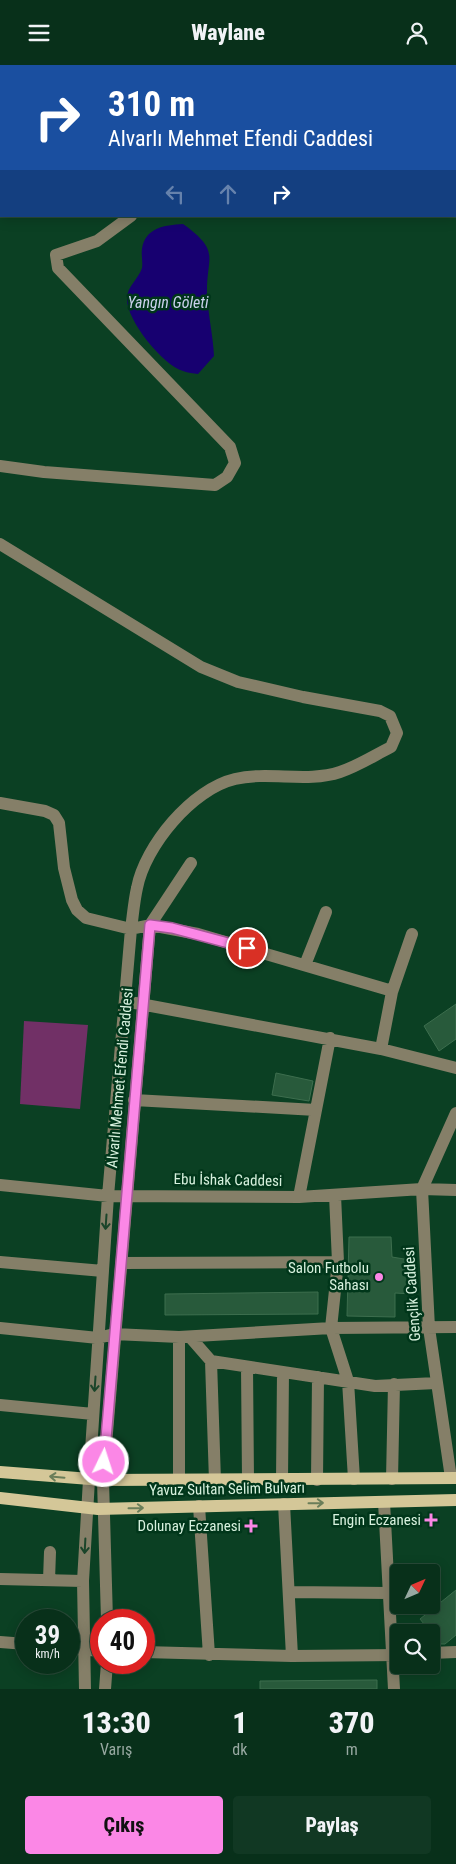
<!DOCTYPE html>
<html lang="tr">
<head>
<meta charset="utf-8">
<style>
	:root { --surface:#08301a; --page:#113823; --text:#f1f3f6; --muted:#98a9a2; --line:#294b39; --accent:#fb87e6 }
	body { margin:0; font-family:"Roboto Condensed",sans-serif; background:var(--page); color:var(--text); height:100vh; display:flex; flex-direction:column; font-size:19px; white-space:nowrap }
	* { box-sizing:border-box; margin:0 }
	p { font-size:16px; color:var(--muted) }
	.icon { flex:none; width:28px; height:28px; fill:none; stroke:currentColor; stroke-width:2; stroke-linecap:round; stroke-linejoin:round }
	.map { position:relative; height:1624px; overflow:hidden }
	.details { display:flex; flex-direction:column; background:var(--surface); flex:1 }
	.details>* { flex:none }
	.banner { position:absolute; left:0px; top:0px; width:456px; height:152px; box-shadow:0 2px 12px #0003,0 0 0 1px var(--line); background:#1a4fa0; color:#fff; overflow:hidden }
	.needle { width:32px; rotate:46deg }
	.tools { position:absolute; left:390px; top:1499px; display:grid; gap:10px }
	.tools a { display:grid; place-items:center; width:50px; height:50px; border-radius:5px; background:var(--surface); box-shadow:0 2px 12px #0003,0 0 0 1px var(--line); font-size:25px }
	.speed { position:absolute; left:15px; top:1544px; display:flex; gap:10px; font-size:25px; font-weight:700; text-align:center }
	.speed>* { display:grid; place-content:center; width:65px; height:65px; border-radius:50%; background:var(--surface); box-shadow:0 2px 12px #0003,0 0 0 1px var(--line); line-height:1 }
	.speed small { font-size:12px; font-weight:400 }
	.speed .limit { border:8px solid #d22; background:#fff; color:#111 }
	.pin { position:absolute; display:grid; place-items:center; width:42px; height:42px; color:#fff; margin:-21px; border:2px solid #fff; border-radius:50%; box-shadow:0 1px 5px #0007 }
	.me { position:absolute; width:55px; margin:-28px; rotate:4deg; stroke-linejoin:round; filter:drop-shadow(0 0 4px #0008) }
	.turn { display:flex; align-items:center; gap:18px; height:105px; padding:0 25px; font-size:22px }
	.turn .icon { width:65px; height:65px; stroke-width:2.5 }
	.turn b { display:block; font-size:35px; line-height:42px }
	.lanes { display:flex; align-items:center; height:48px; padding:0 25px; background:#0003; justify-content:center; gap:25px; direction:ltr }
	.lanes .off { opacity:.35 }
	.eta { display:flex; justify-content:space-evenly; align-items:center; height:85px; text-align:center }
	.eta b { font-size:30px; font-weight:800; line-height:35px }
	.cta { display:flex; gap:10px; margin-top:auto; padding:10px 25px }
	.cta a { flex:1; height:58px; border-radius:5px; background:var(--accent); color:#111; font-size:20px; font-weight:800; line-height:58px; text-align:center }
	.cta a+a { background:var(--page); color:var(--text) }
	header { display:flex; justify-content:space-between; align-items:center; height:65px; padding:0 25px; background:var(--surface); font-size:22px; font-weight:800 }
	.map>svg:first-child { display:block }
	.green { fill:#713066 }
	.forest { fill:#9e3b8f }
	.water { fill:#170070 }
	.building { fill:#285a3b; stroke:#3d6e4e }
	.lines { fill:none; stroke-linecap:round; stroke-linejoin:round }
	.minor { stroke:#857f68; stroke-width:12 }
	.major { stroke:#d4c798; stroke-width:12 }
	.oneway { stroke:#1b452a }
	.oneway2 { stroke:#6a7e59 }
	.route-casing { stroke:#a35896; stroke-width:12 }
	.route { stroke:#fb87e6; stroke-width:9 }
	.poi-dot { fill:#fb87e6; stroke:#00361a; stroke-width:2 }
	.labels { text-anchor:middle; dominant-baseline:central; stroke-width:5; stroke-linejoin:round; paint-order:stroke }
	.street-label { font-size:15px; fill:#d7f1de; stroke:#00361a }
	.poi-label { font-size:15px; fill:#d7f1de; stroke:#00361a; text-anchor:end }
	.water-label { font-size:16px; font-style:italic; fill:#cad1ed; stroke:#00361a }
</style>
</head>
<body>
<header><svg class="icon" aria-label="menu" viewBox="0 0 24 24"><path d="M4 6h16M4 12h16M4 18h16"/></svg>Waylane<svg class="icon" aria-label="person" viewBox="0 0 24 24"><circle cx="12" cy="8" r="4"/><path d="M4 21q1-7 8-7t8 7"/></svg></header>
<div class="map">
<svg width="456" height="1624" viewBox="0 0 456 1624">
	<rect width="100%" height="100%" fill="#0b4023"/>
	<!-- green -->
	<path class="green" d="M24 956 88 960 80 1044 20 1039Z"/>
	<!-- forest -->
	<path class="forest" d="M256 0H450L448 1Z"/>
	<!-- water -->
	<path class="water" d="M183 159C222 187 206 191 207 229 208 250 213 270 214 291L198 309C193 308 188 308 183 306 163 300 126 255 127 233 127 222 139 213 142 203 143 197 141 190 142 184 145 163 164 160 183 159Z"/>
	<!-- building -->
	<path class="building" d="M456 939V974L439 986 424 961Z
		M276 1008 313 1016 309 1036 272 1030Z
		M349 1172H391L392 1192 410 1195 412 1229 395 1228V1252L347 1251Z
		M318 1227V1249L165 1250V1229Z
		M456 1525V1570L445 1579H440L420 1554Z
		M377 1615V1624H260V1616Z"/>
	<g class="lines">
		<!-- minor -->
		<path class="minor" d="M46 0V1
			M0 61H1
			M0 401 44 407 215 420 227 412 235 398 230 382 58 203 56 190 97 176 131 151
			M0 479 201 602 238 617 303 632 380 646 390 651 397 668 391 682C375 690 358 701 340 707 307 718 269 706 235 714 192 724 145 781 137 823 134 836 133 850 131 864L108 1131 89 1415 83 1516 85 1624
			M0 738 45 746 54 750 59 758 64 803 72 835 77 845 86 853 131 864 150 860 198 869 389 925 392 927 381 984 456 1003
			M305 900 326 847
			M392 927 412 869
			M135 938 381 984
			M134 1035 316 1045
			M0 1120 108 1131 299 1132 422 1124 456 1125
			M335 1130 338 1197 331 1263 348 1316 354 1414
			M299 1132 330 973
			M0 1197 103 1206
			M121 1198 338 1197
			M0 1263 98 1273 114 1269 179 1272 331 1263 456 1262
			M190 1272 211 1296 375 1321 436 1318
			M211 1296 215 1416
			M247 1302 248 1415
			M0 1340 93 1349
			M451 1413 429 1263 422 1124 456 1048
			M392 1414 394 1319
			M282 1415 283 1307
			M317 1415 318 1312
			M179 1416V1272
			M384 1437 394 1624
			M284 1439 292 1591
			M199 1441 209 1590
			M0 1514 83 1516
			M49 1515 50 1487
			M289 1527 388 1528
			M107 1555 103 1415 150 860 191 798
			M0 1577 26 1579
			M69 1583 101 1586
			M144 1587 292 1591 399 1590
			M431 1588 456 1587
			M105 1624 107 1598"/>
		<!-- major -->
		<path class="major" d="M0 1407 103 1415 456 1413
			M0 1433 98 1444 456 1435"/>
	</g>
	<!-- one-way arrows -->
	<defs><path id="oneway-shaft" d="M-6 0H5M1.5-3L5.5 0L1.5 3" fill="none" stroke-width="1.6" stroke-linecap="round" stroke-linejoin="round" transform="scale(1.25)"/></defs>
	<g class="oneway">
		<use href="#oneway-shaft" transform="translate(106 1157) rotate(94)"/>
		<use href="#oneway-shaft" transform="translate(95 1319) rotate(94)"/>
		<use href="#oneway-shaft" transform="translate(85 1481) rotate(93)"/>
	</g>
	<g class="oneway2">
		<use href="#oneway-shaft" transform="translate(57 1412) rotate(-175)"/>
		<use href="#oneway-shaft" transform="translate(316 1438) rotate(-1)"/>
		<use href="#oneway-shaft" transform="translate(136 1443) rotate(-1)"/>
	</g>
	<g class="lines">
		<defs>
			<path id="route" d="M104 1397 150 860 172 863 247 883"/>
		</defs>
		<!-- route casing -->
		<use href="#route" class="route-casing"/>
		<!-- route -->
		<use href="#route" class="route"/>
	</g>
	<!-- markers -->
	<g class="poi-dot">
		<circle cx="379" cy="1212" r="5"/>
		<path d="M428.5 1447.5h5v5h5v5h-5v5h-5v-5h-5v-5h5z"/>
		<path d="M248.5 1453.5h5v5h5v5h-5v5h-5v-5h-5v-5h5z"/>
	</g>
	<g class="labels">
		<!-- street labels -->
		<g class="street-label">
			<text transform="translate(120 1013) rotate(-85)">Alvarlı Mehmet Efendi Caddesi</text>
			<text transform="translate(228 1115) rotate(1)">Ebu İshak Caddesi</text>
			<text transform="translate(412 1229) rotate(-94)">Gençlik Caddesi</text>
			<text transform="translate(227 1424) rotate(-1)">Yavuz Sultan Selim Bulvarı</text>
		</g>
		<!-- poi labels -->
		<g class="poi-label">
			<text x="369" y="1203">Salon Futbolu<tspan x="369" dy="17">Sahası</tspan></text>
			<text x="421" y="1455">Engin Eczanesi</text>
			<text x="241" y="1461">Dolunay Eczanesi</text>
		</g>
		<!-- water labels -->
		<g class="water-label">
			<text x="168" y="237">Yangın Göleti</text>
		</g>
	</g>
</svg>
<div class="tools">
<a><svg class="needle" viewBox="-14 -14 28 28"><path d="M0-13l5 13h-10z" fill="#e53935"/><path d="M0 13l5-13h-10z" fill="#98a9a2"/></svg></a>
<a><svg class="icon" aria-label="search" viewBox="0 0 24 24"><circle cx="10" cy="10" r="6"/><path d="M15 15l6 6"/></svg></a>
</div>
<div class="speed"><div>39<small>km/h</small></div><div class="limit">40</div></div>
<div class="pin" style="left:247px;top:883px;background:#d93025"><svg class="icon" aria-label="arrive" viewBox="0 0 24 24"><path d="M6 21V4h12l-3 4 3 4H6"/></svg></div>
<svg class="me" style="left:104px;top:1397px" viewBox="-20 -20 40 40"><circle r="17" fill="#fb87e6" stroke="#fff" stroke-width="3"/><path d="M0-11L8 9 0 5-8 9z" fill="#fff"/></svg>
<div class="banner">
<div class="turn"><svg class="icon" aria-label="right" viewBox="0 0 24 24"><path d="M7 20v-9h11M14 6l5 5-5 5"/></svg><div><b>310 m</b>Alvarlı Mehmet Efendi Caddesi</div></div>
<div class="lanes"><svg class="icon off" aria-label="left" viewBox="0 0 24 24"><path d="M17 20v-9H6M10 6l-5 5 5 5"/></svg><svg class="icon off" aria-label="ahead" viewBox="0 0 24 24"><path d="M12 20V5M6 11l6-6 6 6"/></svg><svg class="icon" aria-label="right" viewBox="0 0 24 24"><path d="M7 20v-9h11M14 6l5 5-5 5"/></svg></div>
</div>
</div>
<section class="details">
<div class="eta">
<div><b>13:30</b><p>Varış</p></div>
<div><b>1</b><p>dk</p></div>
<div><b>370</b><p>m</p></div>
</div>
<div class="cta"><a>Çıkış</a><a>Paylaş</a></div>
</section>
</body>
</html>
